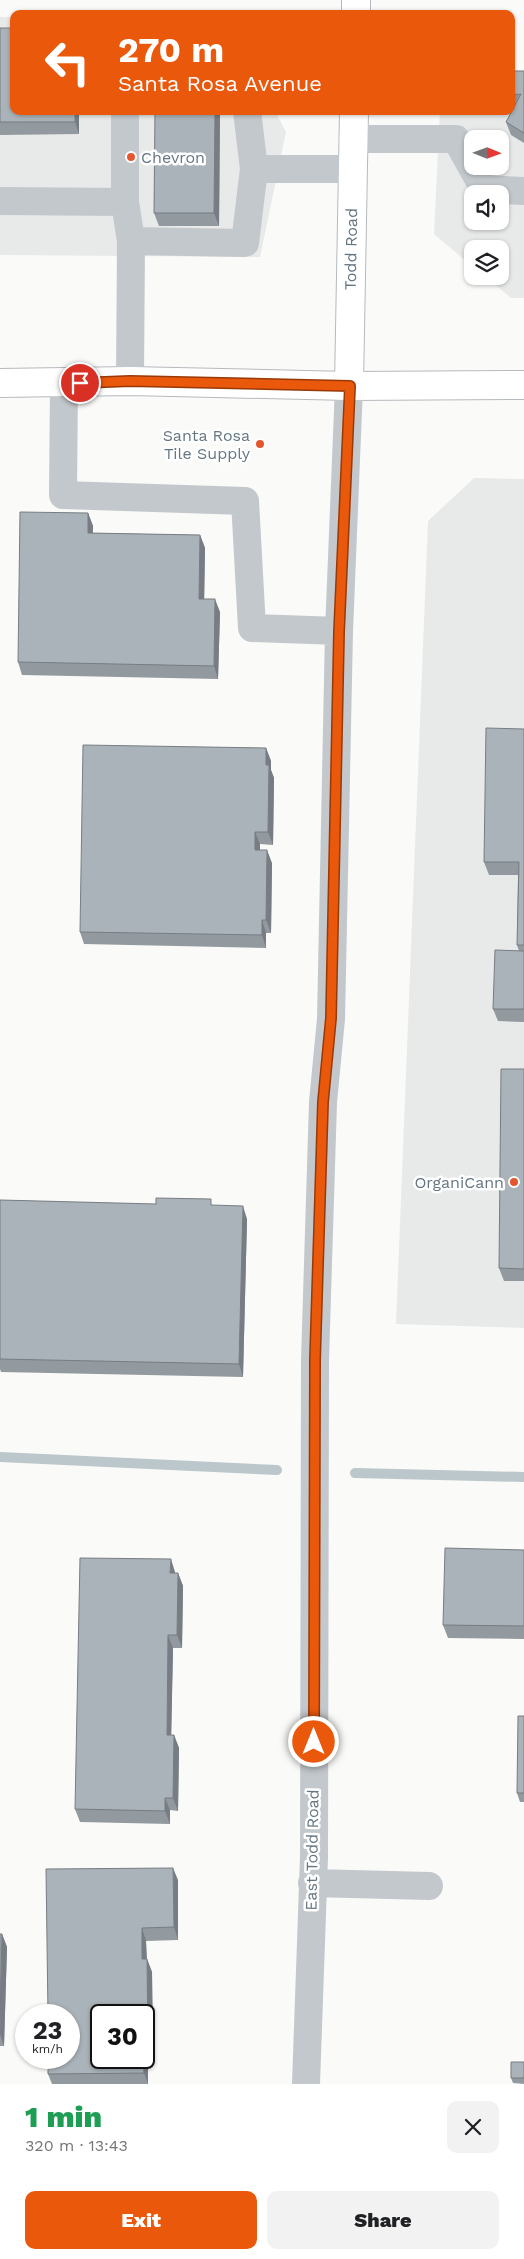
<!DOCTYPE html>
<html lang="en">
<head>
<meta charset="utf-8">
<style>
	:root { --surface:#fff; --page:#f2f2f2; --text:#202124; --muted:#757577; --accent:#ea580c }
	body { margin:0; font-family:"Work Sans",sans-serif; background:var(--page); color:var(--text); height:100vh; display:flex; flex-direction:column; font-size:19px; white-space:nowrap }
	* { box-sizing:border-box; margin:0 }
	p { font-size:16px; color:var(--muted) }
	.icon { flex:none; width:28px; height:28px; fill:none; stroke:currentColor; stroke-width:2; stroke-linecap:round; stroke-linejoin:round }
	.map { position:relative; height:2084px; overflow:hidden }
	.sheet { display:flex; flex-direction:column; background:var(--surface); flex:1 }
	.sheet>* { flex:none }
	.banner { position:absolute; left:10px; top:10px; width:505px; height:105px; border-radius:10px; box-shadow:0 1px 4px #0004; background:#ea580c; color:#fff; overflow:hidden }
	.needle { width:32px; rotate:91deg }
	.fabs { position:absolute; left:464px; top:130px; display:grid; gap:10px }
	.fabs a { display:grid; place-items:center; width:45px; height:45px; border-radius:10px; background:var(--surface); box-shadow:0 1px 4px #0004; font-size:25px }
	.speed { position:absolute; left:15px; top:2004px; display:flex; gap:10px; font-size:25px; font-weight:700; text-align:center }
	.speed>* { display:grid; place-content:center; width:65px; height:65px; border-radius:50%; background:var(--surface); box-shadow:0 1px 4px #0004; line-height:1 }
	.speed small { font-size:12px; font-weight:400 }
	.speed .limit { border:2px solid #111; border-radius:8px; background:#fff; color:#111 }
	.pin { position:absolute; display:grid; place-items:center; width:42px; height:42px; color:#fff; margin:-21px; border:2px solid #fff; border-radius:50%; box-shadow:0 1px 5px #0007 }
	.me { position:absolute; width:55px; margin:-28px; rotate:0deg; stroke-linejoin:round; filter:drop-shadow(0 0 4px #0008) }
	.turn { display:flex; align-items:center; gap:18px; height:105px; padding:0 25px; font-size:22px }
	.turn .icon { width:65px; height:65px; stroke-width:2.5 }
	.turn b { display:block; font-size:35px; line-height:42px }
	.round { display:grid; place-items:center; flex:none; width:52px; height:52px; border-radius:10px; background:var(--page) }
	.head { display:flex; align-items:center; justify-content:space-between; height:85px; padding:0 25px }
	h1 { font-size:30px; font-weight:800; line-height:38px; color:#1e9e55 }
	.action { display:flex; gap:10px; margin-top:auto; padding:10px 25px }
	.action a { flex:1; height:58px; border-radius:10px; background:var(--accent); color:#fff; font-size:20px; font-weight:800; line-height:58px; text-align:center }
	.action a+a { background:var(--page); color:var(--text) }
	.map>svg:first-child { display:block }
	.built { fill:#e8e9e9; fill-rule:evenodd }
	.lines { fill:none; stroke-linecap:round; stroke-linejoin:round }
	.stream { stroke:#bbc7cb; stroke-width:10 }
	.major-casing { stroke:#b5babe; stroke-width:30 }
	.minor { stroke:#c3c8cc; stroke-width:28 }
	.major { stroke:#fff; stroke-width:28 }
	.wall { fill:#929a9f; fill-rule:evenodd }
	.shaded-wall { fill:#777d82 }
	.building { fill:#aab3b9; stroke:#777d82 }
	.route-casing { stroke:#983908; stroke-width:12 }
	.route { stroke:#ea580c; stroke-width:9 }
	.poi-dot { fill:#e4572e; stroke:#fff; stroke-width:2 }
	.labels { text-anchor:middle; dominant-baseline:central; stroke-width:5; stroke-linejoin:round; paint-order:stroke }
	.poi-label { font-size:16px; fill:#657683; stroke:#fff; text-anchor:end }
	.street-label { font-size:16px; fill:#657683; stroke:#fff }
</style>
</head>
<body>
<div class="map">
<svg width="524" height="2084" viewBox="0 0 524 2084">
	<rect width="100%" height="100%" fill="#fafaf8"/>
	<!-- built -->
	<path class="built" d="M0 17H14V111H275L286 132 260 257 0 255Z
		M511 73H524V298H511L485 276H500V249H472V266L434 234 440 111H511ZM472 139H500V166H472ZM472 194H500V221H472Z
		M474 478 524 479V1328L396 1324 428 521Z"/>
	<g class="lines">
		<!-- stream -->
		<path class="stream" d="M0 1457 277 1470
			M355 1473 524 1477"/>
		<defs>
			<path id="major" d="M356 14V0
				M0 383 130 381 349 386 524 385
				M349 386 354 111"/>
		</defs>
		<!-- major casing -->
		<use href="#major" class="major-casing"/>
		<!-- minor -->
		<path class="minor" d="M125 111V202L131 241 130 381
			M247 111 254 169H353
			M353 139H456L484 189 524 191
			M0 201 125 202
			M131 241 245 243 254 169
			M64 383 63 495 245 501 252 628 339 631
			M312 1883 429 1886
			M306 2084 314 1857 315 1360 323 1102 331 1019 339 631 349 386"/>
		<!-- major -->
		<use href="#major" class="major"/>
	</g>
	<!-- wall -->
	<path class="wall" d="M0 28 79 111V134L0 135Z
		M511 71H524V143L511 135 506 122 514 108H511Z
		M155 111H220L219 226H159L154 213Z
		M88 513 93 526V533L200 535 205 548 204 599 220 612 218 679 22 675 18 662Z
		M524 729V1022L498 1021 493 1009 519 951 517 945 518 875H489L484 862Z
		M266 748 271 761V770L274 778 273 845 260 844V850L272 863 271 933H266V948L84 944 80 932Z
		M524 1069V1281H504L499 1268Z
		M0 1200 213 1206 247 1219 243 1377 1 1372 0 1369Z
		M524 1550V1639L448 1638 443 1625Z
		M175 1572V1573H178L183 1586 182 1648H173L171 1735H174L179 1748 178 1811 170 1810V1824L80 1822 75 1809Z
		M524 1716V1802H520L517 1793Z
		M178 1880V1940L146 1941 147 1959 152 1972 153 2052H148V2084H52L48 2074 69 2015ZM144 2015V2058H101Z
		M0 1934H2L7 1947 4 2046H0Z
		M524 2062V2084L513 2083 511 2078Z"/>
	<!-- shaded-wall -->
	<path class="shaded-wall" d="M75 111H79V134L75 122Z
		M215 111H220L219 226 214 213Z
		M88 513 93 526 92 546 88 533Z
		M200 535 205 548 204 611 199 599Z
		M215 599 220 612 218 679 214 666Z
		M266 748 271 761V770L274 778 273 845 268 832 266 765Z
		M255 832 260 844V862L255 850Z
		M267 850 272 863 271 933 266 920Z
		M262 920 266 933V948L262 935Z
		M243 1206 247 1219 243 1377 239 1364Z
		M171 1559 175 1572V1586L170 1573Z
		M178 1573 183 1586 182 1648 177 1635Z
		M168 1635 173 1648 171 1748 167 1735Z
		M174 1735 179 1748 178 1811 173 1798Z
		M165 1798 170 1810V1824L165 1811Z
		M173 1868 178 1880V1940L174 1927Z
		M142 1928 146 1941 147 1972 142 1959Z
		M2 1934 7 1947 4 2046 0 2034Z
		M147 1959 152 1972 153 2052 148 2039Z
		M144 2041 148 2052V2084L144 2073Z"/>
	<!-- building -->
	<path class="building" d="M0 28H14V111H75V122H0Z
		M511 71H524V133L506 122 521 94 511 95Z
		M155 111H215L214 213H154Z
		M20 512 88 513V533L200 535 199 599H215L214 666 18 662Z
		M486 728 524 729V945H517L519 862H484Z
		M83 745 266 748V765H269L268 832H255V850H267L266 920H262V935L80 932Z
		M495 950 524 951V1009H493Z
		M501 1069H524V1269L499 1268Z
		M156 1198 211 1199V1205L243 1206 239 1364 0 1359V1200L156 1204Z
		M445 1548 524 1550V1626L443 1625Z
		M80 1558 171 1559 170 1573H178L177 1635H168L167 1735H174L173 1798H165V1811L75 1809Z
		M518 1716H524V1793H517Z
		M173 1868 174 1927 142 1928V1959H147L148 2039 144 2040V2015H101V2058H143L144 2073 48 2074V2058H69V2015H48L46 1869Z
		M0 1934H2L0 2019Z
		M511 2062H524V2078H511Z"/>
	<g class="lines">
		<defs>
			<path id="route" d="M80 383 130 381 350 386 339 632 331 1018 323 1102 315 1360 314 1742"/>
		</defs>
		<!-- route casing -->
		<use href="#route" class="route-casing"/>
		<!-- route -->
		<use href="#route" class="route"/>
	</g>
	<!-- markers -->
	<g class="poi-dot">
		<circle cx="131" cy="157" r="5"/>
		<circle cx="260" cy="444" r="5"/>
		<circle cx="514" cy="1182" r="5"/>
	</g>
	<g class="labels">
		<!-- poi labels -->
		<g class="poi-label">
			<text x="141" y="157" text-anchor="start">Chevron</text>
			<text x="250" y="435">Santa Rosa<tspan x="250" dy="18">Tile Supply</tspan></text>
			<text x="504" y="1182">OrganiCann</text>
		</g>
		<!-- street labels -->
		<g class="street-label">
			<text transform="translate(351 249) rotate(-89)">Todd Road</text>
			<text transform="translate(312 1850) rotate(-89)">East Todd Road</text>
		</g>
	</g>
</svg>
<div class="fabs">
<a><svg class="needle" viewBox="-14 -14 28 28"><path d="M0-13l5 13h-10z" fill="#e53935"/><path d="M0 13l5-13h-10z" fill="#757577"/></svg></a>
<a><svg class="icon" aria-label="sound" viewBox="0 0 24 24"><path d="M4 9h4l5-4v14l-5-4H4zM17 9q2 3 0 6"/></svg></a>
<a><svg class="icon" aria-label="layers" viewBox="0 0 24 24"><path d="M12 4l9 5-9 5-9-5zM3 14l9 5 9-5"/></svg></a>
</div>
<div class="speed"><div>23<small>km/h</small></div><div class="limit">30</div></div>
<div class="pin" style="left:80px;top:383px;background:#d93025"><svg class="icon" aria-label="arrive" viewBox="0 0 24 24"><path d="M6 21V4h12l-3 4 3 4H6"/></svg></div>
<svg class="me" style="left:314px;top:1742px" viewBox="-20 -20 40 40"><circle r="17" fill="#ea580c" stroke="#fff" stroke-width="3"/><path d="M0-11L8 9 0 5-8 9z" fill="#fff"/></svg>
<div class="banner">
<div class="turn"><svg class="icon" aria-label="left" viewBox="0 0 24 24"><path d="M17 20v-9H6M10 6l-5 5 5 5"/></svg><div><b>270 m</b>Santa Rosa Avenue</div></div>
</div>
</div>
<section class="sheet">
<div class="head"><div><h1>1 min</h1><p>320 m · 13:43</p></div><a class="round"><svg class="icon" aria-label="close" viewBox="0 0 24 24"><path d="M6 6l12 12M18 6L6 18"/></svg></a></div>
<div class="action"><a>Exit</a><a>Share</a></div>
</section>
</body>
</html>
